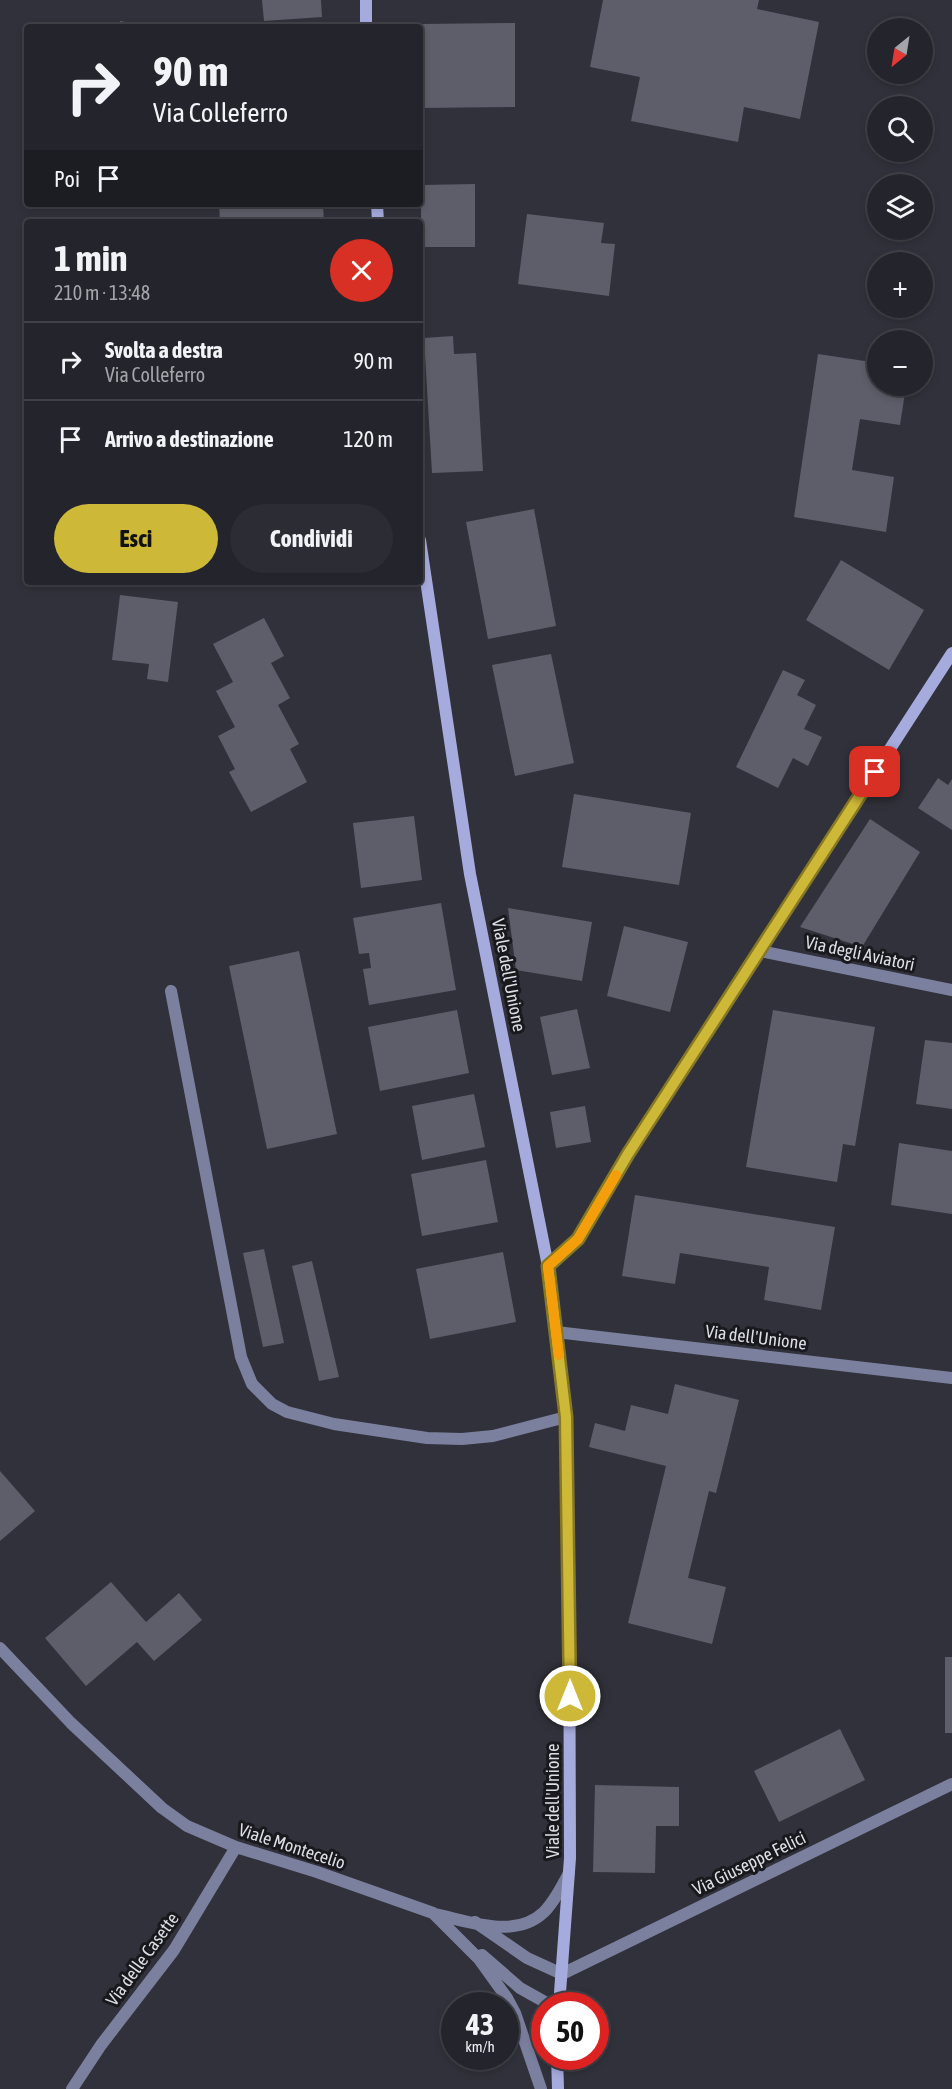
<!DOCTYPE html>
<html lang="it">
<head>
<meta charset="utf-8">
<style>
	:root { --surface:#24252c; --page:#2c2d34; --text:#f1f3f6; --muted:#a3a5a9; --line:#414248; --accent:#ceb838 }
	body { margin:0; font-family:"Asap Condensed",sans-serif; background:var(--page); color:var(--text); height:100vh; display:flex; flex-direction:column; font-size:22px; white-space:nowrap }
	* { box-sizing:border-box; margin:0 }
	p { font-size:20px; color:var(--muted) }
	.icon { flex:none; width:33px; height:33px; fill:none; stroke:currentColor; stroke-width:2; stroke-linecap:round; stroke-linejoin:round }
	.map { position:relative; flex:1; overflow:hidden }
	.side { position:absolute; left:24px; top:219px; width:399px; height:366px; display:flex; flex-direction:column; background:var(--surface); border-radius:6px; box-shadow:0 3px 9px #0003,0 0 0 2px var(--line) }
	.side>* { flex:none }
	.hud { position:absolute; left:24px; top:24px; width:399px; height:183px; border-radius:6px; box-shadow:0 3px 9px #0003,0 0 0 2px var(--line); background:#24252c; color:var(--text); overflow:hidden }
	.needle { width:39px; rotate:210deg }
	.tools { position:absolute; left:867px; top:18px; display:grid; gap:12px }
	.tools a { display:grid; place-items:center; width:66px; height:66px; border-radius:50%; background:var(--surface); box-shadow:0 3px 9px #0003,0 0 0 2px var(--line); font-size:30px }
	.speed { position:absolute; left:441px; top:1992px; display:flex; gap:12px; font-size:30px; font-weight:700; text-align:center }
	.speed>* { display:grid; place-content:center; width:78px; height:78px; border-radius:50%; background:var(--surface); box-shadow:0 3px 9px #0003,0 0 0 2px var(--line); line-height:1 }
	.speed small { font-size:15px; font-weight:400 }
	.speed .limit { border:9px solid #d22; background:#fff; color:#111 }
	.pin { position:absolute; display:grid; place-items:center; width:51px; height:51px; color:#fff; margin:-26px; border-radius:12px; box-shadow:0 3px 9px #0006 }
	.me { position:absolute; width:66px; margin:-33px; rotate:0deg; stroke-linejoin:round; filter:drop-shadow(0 0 4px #0008) }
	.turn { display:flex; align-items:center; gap:21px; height:126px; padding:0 30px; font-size:27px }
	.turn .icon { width:78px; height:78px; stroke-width:2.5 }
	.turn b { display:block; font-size:42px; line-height:51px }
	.then { display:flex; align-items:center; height:57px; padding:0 30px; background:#0003; gap:12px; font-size:22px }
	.round { display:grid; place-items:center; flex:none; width:63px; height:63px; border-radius:32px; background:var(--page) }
	.overview { display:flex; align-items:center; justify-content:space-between; height:102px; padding:0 30px }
	h1 { font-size:36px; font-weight:700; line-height:45px }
	.cta { display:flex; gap:12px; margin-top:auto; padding:12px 30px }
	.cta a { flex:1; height:69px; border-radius:36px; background:var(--accent); color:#111; font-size:24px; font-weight:700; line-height:69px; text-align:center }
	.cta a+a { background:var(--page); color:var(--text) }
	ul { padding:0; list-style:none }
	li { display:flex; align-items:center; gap:18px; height:78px; padding:0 30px; border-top:2px solid var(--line) }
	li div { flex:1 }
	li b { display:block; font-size:22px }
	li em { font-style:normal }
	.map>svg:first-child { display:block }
	.building { fill:#5d5e69 }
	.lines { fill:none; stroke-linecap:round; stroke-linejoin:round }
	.street { stroke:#7c809f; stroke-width:12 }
	.secondary { stroke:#a6abdd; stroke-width:12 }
	.route-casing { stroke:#867824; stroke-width:15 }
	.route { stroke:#ceb838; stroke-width:10 }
	.slow { stroke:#f59e0b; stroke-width:10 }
	.labels { text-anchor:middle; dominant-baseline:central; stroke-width:6; stroke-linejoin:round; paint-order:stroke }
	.street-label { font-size:18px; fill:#dddee5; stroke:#19191d }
</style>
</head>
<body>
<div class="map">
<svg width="952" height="2089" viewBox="0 0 952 2089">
	<rect width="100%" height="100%" fill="#30313a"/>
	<!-- building -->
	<path class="building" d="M262 0H321L322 17 264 21Z
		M603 0H759L757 9 819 22 800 119 744 107 738 142 631 121 640 77 590 67Z
		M120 21 150 26V27H119Z
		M515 23V107L420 108V27L418 24Z
		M475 184V247H421V185Z
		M219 204H323L324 222H220Z
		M527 214 604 223 601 243 615 244 609 296 518 284Z
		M453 336 454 354 476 353 483 471 432 473 424 338Z
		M818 354 878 363V386H906L900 425 860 419 852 470 894 477 886 532 794 517Z
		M534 509 556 626 488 639 466 522Z
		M841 560 924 610 889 670 806 620Z
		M120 595 178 602 168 682 147 679 149 664 112 660Z
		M264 618 284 656 271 663 290 698 278 705 299 744 290 749 307 782 251 812 229 772 235 769 218 736 235 727 216 691 233 682 213 644Z
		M551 654 574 763 515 776 492 665Z
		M783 670 805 680 797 695 816 705 804 729 822 737 808 766 793 758 778 788 736 767Z
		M938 778 948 785 952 779V830L918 808Z
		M574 794 691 813 679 885 562 867Z
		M414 816 422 880 361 888 353 823Z
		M870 819 920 852 862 947 800 927Z
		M441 903 456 990 369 1005 363 969 371 968 369 953 359 954 353 918Z
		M508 908 592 922 582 981 516 970Z
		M624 926 688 942 670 1012 607 996Z
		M299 951 337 1134 267 1149 229 966Z
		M577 1009 590 1068 552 1075 540 1017Z
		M457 1010 469 1073 380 1091 368 1027Z
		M773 1010 875 1027 855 1146 843 1144 837 1182 746 1167Z
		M925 1040 952 1043V1109L916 1104Z
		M474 1094 485 1147 422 1160 412 1106Z
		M585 1106 591 1142 556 1148 550 1112Z
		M899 1143 952 1151V1214L891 1205Z
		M486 1160 498 1222 422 1236 411 1174Z
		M635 1195 835 1227 821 1310 764 1300 769 1267 680 1253 675 1284 622 1276Z
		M264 1249 284 1343 263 1347 243 1253Z
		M503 1252 516 1322 430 1339 416 1269Z
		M312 1261 339 1377 319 1381 292 1266Z
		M675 1384 739 1400 716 1493 709 1491 688 1578 726 1587 712 1644 628 1623 666 1466 589 1447 595 1423 625 1431 631 1405 668 1414Z
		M0 1471 35 1511 0 1541Z
		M111 1582 146 1622 179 1593 202 1620 154 1661 137 1642 86 1686 45 1638Z
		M945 1657H952V1733H945Z
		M840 1729 865 1780 779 1822 754 1771Z
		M595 1785 679 1787V1826H656L655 1873 593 1872Z"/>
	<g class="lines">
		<!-- street -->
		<path class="street" d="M760 951 952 990
			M171 991 241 1357 252 1384 272 1404 287 1412 334 1424 427 1438 462 1439 493 1436 566 1417
			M556 1332 952 1378
			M0 1648 71 1723 162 1808 187 1826 236 1847 317 1872 433 1913 479 1959 507 1998 515 2013 541 2089
			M434 1914C469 1921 515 1940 544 1912 555 1901 562 1886 569 1873
			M475 1922 527 1958 562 1974 952 1784
			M482 1955 520 1988 552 2006
			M72 2089 101 2045 174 1950 236 1847"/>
		<!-- secondary -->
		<path class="secondary" d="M366 0V27
			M377 204 378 222
			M420 540 470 874 548 1266 566 1417 569 1557 570 1858 559 2006
			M548 1266 578 1239 628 1154 952 653
			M557 2056 558 2089"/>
	</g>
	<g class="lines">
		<defs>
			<path id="route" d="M570 1696 566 1417 548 1266 578 1239 628 1154 875 772"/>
		</defs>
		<!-- route casing -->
		<use href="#route" class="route-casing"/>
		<!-- route -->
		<use href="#route" class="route"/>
		<!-- slow -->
		<path class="slow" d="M559 1355 548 1266 578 1239 616 1175"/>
	</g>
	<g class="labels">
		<!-- street labels -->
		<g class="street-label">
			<text transform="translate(860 953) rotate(12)">Via degli Aviatori</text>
			<text transform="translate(509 975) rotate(79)">Viale dell'Unione</text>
			<text transform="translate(756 1337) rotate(7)">Via dell'Unione</text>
			<text transform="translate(552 1801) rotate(-90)">Viale dell'Unione</text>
			<text transform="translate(292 1846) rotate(18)">Viale Montecelio</text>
			<text transform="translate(749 1863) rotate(-26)">Via Giuseppe Felici</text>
			<text transform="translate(142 1959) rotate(-54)">Via delle Casette</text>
		</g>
	</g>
</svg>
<div class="tools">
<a><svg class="needle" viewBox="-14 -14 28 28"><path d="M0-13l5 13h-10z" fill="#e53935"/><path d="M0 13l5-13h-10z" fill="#a3a5a9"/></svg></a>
<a><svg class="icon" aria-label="search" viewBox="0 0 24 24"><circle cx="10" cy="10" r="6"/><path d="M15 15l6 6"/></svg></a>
<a><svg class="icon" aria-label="layers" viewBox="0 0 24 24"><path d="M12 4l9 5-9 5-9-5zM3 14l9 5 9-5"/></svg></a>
<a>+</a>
<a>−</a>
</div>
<div class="speed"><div>43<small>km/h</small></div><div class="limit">50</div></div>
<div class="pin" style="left:875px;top:772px;background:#d93025"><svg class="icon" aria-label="arrive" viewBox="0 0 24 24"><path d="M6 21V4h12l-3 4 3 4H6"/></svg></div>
<svg class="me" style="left:570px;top:1696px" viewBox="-20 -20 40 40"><circle r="17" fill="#ceb838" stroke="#fff" stroke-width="3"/><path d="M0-11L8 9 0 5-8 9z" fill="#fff"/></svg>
<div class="hud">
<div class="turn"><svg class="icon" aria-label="right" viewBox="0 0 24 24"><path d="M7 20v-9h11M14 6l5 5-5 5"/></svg><div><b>90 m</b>Via Colleferro</div></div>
<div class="then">Poi<svg class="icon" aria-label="arrive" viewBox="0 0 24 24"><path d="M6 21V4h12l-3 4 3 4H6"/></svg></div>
</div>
<section class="side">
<div class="overview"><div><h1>1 min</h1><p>210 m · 13:48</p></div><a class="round" style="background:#d93025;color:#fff"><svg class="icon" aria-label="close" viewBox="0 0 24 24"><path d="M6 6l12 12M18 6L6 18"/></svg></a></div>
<ul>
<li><svg class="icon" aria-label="right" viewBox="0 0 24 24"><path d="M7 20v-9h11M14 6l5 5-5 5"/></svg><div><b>Svolta a destra</b><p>Via Colleferro</p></div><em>90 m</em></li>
<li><svg class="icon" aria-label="arrive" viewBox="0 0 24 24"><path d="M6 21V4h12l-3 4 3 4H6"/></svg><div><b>Arrivo a destinazione</b></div><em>120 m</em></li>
</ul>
<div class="cta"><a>Esci</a><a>Condividi</a></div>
</section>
</div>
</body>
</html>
